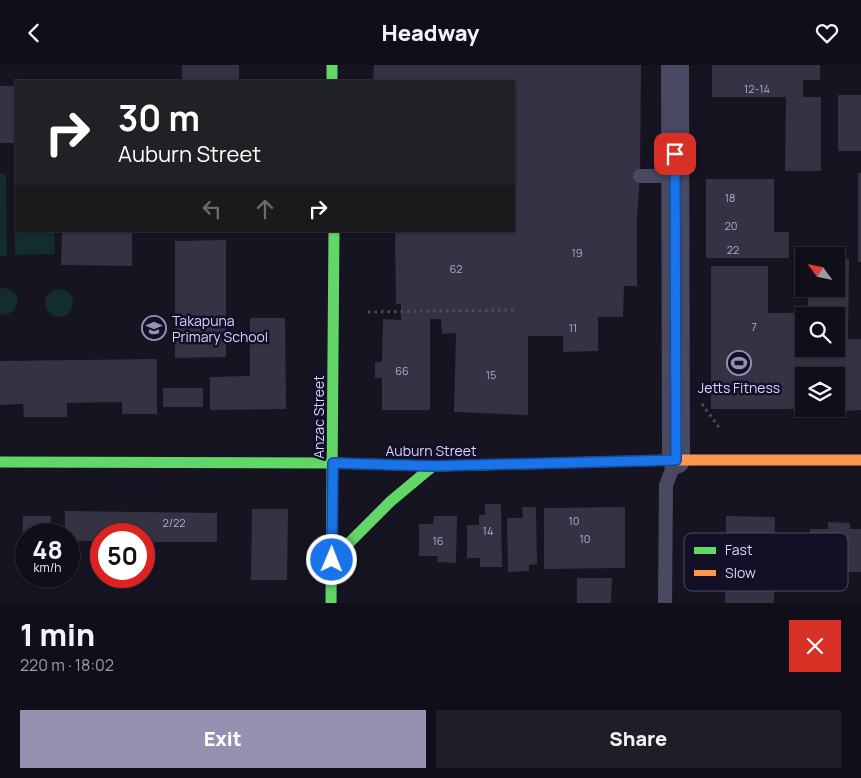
<!DOCTYPE html>
<html lang="en">
<head>
<meta charset="utf-8">
<style>
	:root { --surface:#100f19; --page:#1e1d26; --text:#f1f3f6; --muted:#9c9ca2; --line:#302f38; --accent:#9591b1 }
	body { margin:0; font-family:Manrope,sans-serif; background:var(--page); color:var(--text); height:100vh; display:flex; flex-direction:column; font-size:19px; white-space:nowrap }
	* { box-sizing:border-box; margin:0 }
	p { font-size:16px; color:var(--muted) }
	.icon { flex:none; width:28px; height:28px; fill:none; stroke:currentColor; stroke-width:2; stroke-linecap:round; stroke-linejoin:round }
	.map { position:relative; height:538px; overflow:hidden }
	.side { display:flex; flex-direction:column; background:var(--surface); flex:1 }
	.side>* { flex:none }
	.hud { position:absolute; left:15px; top:15px; width:500px; height:152px; border-radius:0px; box-shadow:0 1px 4px #0004,0 0 0 1px var(--line); background:#202124; color:#fff; overflow:hidden }
	.needle { width:32px; rotate:303deg }
	.fabs { position:absolute; left:795px; top:182px; display:grid; gap:10px }
	.fabs a { display:grid; place-items:center; width:50px; height:50px; border-radius:0px; background:var(--surface); box-shadow:0 1px 4px #0004,0 0 0 1px var(--line); font-size:25px }
	.speed { position:absolute; left:15px; top:458px; display:flex; gap:10px; font-size:25px; font-weight:700; text-align:center }
	.speed>* { display:grid; place-content:center; width:65px; height:65px; border-radius:50%; background:var(--surface); box-shadow:0 1px 4px #0004,0 0 0 1px var(--line); line-height:1 }
	.speed small { font-size:12px; font-weight:400 }
	.speed .limit { border:8px solid #d22; background:#fff; color:#111 }
	.pin { position:absolute; display:grid; place-items:center; width:42px; height:42px; color:#fff; margin:-21px; border-radius:10px; box-shadow:0 2px 8px #0006 }
	.me { position:absolute; width:55px; margin:-28px; rotate:1deg; stroke-linejoin:round; filter:drop-shadow(0 0 4px #0008) }
	.turn { display:flex; align-items:center; gap:18px; height:105px; padding:0 20px; font-size:22px }
	.turn .icon { width:65px; height:65px; stroke-width:2.5 }
	.turn b { display:block; font-size:35px; line-height:42px }
	.lanes { display:flex; align-items:center; height:48px; padding:0 20px; background:#0003; justify-content:center; gap:25px; direction:ltr }
	.lanes .off { opacity:.35 }
	.round { display:grid; place-items:center; flex:none; width:52px; height:52px; border-radius:0px; background:var(--page) }
	.head { display:flex; align-items:center; justify-content:space-between; height:85px; padding:0 20px }
	h1 { font-size:30px; font-weight:800; line-height:38px }
	.button { display:flex; gap:10px; margin-top:auto; padding:10px 20px }
	.button a { flex:1; height:58px; border-radius:0px; background:var(--accent); color:#fff; font-size:20px; font-weight:800; line-height:58px; text-align:center }
	.button a+a { background:var(--page); color:var(--text) }
	header { display:flex; justify-content:space-between; align-items:center; height:65px; padding:0 20px; background:var(--surface); font-size:22px; font-weight:800 }
	.map>svg:first-child { display:block }
	.green { fill:#132c2d }
	.building { fill:#343243; fill-rule:evenodd }
	.lines { fill:none; stroke-linecap:round; stroke-linejoin:round }
	.path { stroke:#44505f; stroke-width:3; stroke-dasharray:2.5 4; stroke-linecap:butt }
	.lane { stroke:#4a4962; stroke-width:14 }
	.street { stroke:#4a4962; stroke-width:28 }
	.fast { stroke:#63d668; stroke-width:11 }
	.slow { stroke:#ff974d; stroke-width:11 }
	.route-casing { stroke:#114b97; stroke-width:12 }
	.route { stroke:#1a73e8; stroke-width:9 }
	.labels { text-anchor:middle; dominant-baseline:central; stroke-width:5; stroke-linejoin:round; paint-order:stroke }
	.number-label { font-size:11px; fill:#b0acd0 }
	.poi-label { font-size:14px; fill:#d9d4ff; stroke:#130f26; text-anchor:start }
	.street-label { font-size:14px; fill:#d9d4ff; stroke:#130f26 }
	.key { fill:#130f26; stroke:#4e4a67; stroke-width:1 }
	.key-label { font-size:14px; fill:#d9d4ff }
</style>
</head>
<body>
<header><svg class="icon" aria-label="back" viewBox="0 0 24 24"><path d="M15 5l-7 7 7 7"/></svg>Headway<svg class="icon" aria-label="heart" viewBox="0 0 24 24"><path d="M12 20l-8-8c-3-5 5-10 8-4 3-6 11-1 8 4z"/></svg></header>
<div class="map">
<svg width="861" height="538" viewBox="0 0 861 538">
	<rect width="100%" height="100%" fill="#161421"/>
	<!-- green -->
	<path class="green" d="M15 108 16 166H54L55 189 16 190 15 189Z
		M0 109H6L7 191H0Z
		M0 223C24 222 23 251 0 250Z
		M45 238a14 14 0 1 1 28 0a14 14 0 1 1-28 0Z"/>
	<!-- building -->
	<path class="building" d="M182 0H239V16H182Z
		M374 0H641L640 111 637 152V221H624L623 252H598V286L563 287V271H528V350L454 347 456 268 442 269 441 254H430V345H382V313H375V297H382L383 254 401 255V239H396L395 166H514V16H373Z
		M712 0H820V15H803V32H821V106H785L786 32H712Z
		M0 21H16V78H0Z
		M838 30H861V86H838Z
		M858 108H861V197H858Z
		M706 114H774V167H789V193H706Z
		M62 166H132V201L61 200Z
		M226 175V292L175 293V176Z
		M836 194H849L848 274H861V345L796 349V344H711V201H768V248H797V275H804V284H836V251H808V224H836ZM804 311H836V344H804Z
		M250 253H285L286 344 210 345V312L250 311Z
		M157 294V349H122V337L67 338V352H24L23 339 0 340V296Z
		M163 323H203V342H163Z
		M485 439H501L502 502H480V493H467V460H479V450H485Z
		M522 442H536L537 499 529 500V506L508 507 507 453H523Z
		M625 442V503L544 504V443Z
		M252 444H288L287 515H251Z
		M65 446 217 448V477H144V469H101V476H69V469H65Z
		M23 451H51V469H26V492H22Z
		M434 451H457L456 498 437 497 438 491H419V459H433Z
		M726 451 775 452 774 538H725Z
		M828 457 850 458V464H861V507H843L844 497H810V464H828Z
		M577 513H612L611 538H577Z"/>
	<g class="lines">
		<!-- path -->
		<path class="path" d="M368 247 517 245
			M702 339 721 365"/>
		<!-- lane -->
		<path class="lane" d="M640 111H675
			M665 538 666 420 676 395"/>
		<!-- street -->
		<path class="street" d="M675 0 676 395"/>
		<!-- fast -->
		<path class="fast" d="M332 0V16
			M0 397 333 398 433 401 520 399
			M332 495 391 436 433 401
			M331 538 334 166"/>
		<!-- slow -->
		<path class="slow" d="M520 399 676 395H861"/>
	</g>
	<g class="lines">
		<defs>
			<path id="route" d="M332 495 333 398 433 401 676 395 675 89"/>
		</defs>
		<!-- route casing -->
		<use href="#route" class="route-casing"/>
		<!-- route -->
		<use href="#route" class="route"/>
	</g>
	<!-- icons -->
	<defs>
		<symbol id="school-ring" viewBox="-11 -11 22 22"><circle r="9.5" fill="#130f26" stroke="#9591b1" stroke-width="1.5"/><path d="M0-5L7-2L0 1L-7-2ZM-4 1L0 2.5L4 1V4Q0 6-4 4Z" fill="#9591b1"/></symbol>
		<symbol id="stadium-ring" viewBox="-11 -11 22 22"><circle r="9.5" fill="#130f26" stroke="#9591b1" stroke-width="1.5"/><path d="M0-5a6.5 5 0 1 0 0 10a6.5 5 0 1 0 0-10ZM-3.5-1.8h7v3.6h-7Z" fill="#9591b1"/></symbol>
	</defs>
	<g fill-rule="evenodd">
		<use href="#school-ring" x="140" y="249" width="28" height="28"/>
		<use href="#stadium-ring" x="725" y="284" width="28" height="28"/>
	</g>
	<g class="labels">
		<!-- number labels -->
		<g class="number-label">
			<text x="757" y="23">12-14</text>
			<text x="730" y="132">18</text>
			<text x="731" y="160">20</text>
			<text x="733" y="184">22</text>
			<text x="577" y="187">19</text>
			<text x="456" y="203">62</text>
			<text x="754" y="261">7</text>
			<text x="573" y="262">11</text>
			<text x="402" y="305">66</text>
			<text x="491" y="309">15</text>
			<text x="574" y="455">10</text>
			<text x="174" y="457">2/22</text>
			<text x="488" y="465">14</text>
			<text x="585" y="473">10</text>
			<text x="438" y="475">16</text>
		</g>
		<!-- poi labels -->
		<g class="poi-label">
			<text x="172" y="255">Takapuna<tspan x="172" dy="16">Primary School</tspan></text>
			<text x="739" y="322" text-anchor="middle">Jetts Fitness</text>
		</g>
		<!-- street labels -->
		<g class="street-label">
			<text transform="translate(318 352) rotate(-90)">Anzac Street</text>
			<text x="431" y="385">Auburn Street</text>
		</g>
	</g>
	<!-- legend -->
	<rect x="684" y="468" width="164" height="58" rx="8" class="key"/>
	<rect x="694" y="482" width="22" height="7" fill="#63d668"/>
	<rect x="694" y="505" width="22" height="6" fill="#ff974d"/>
	<g class="key-label">
		<text x="725" y="490">Fast</text>
		<text x="725" y="513">Slow</text>
	</g>
</svg>
<div class="fabs">
<a><svg class="needle" viewBox="-14 -14 28 28"><path d="M0-13l5 13h-10z" fill="#e53935"/><path d="M0 13l5-13h-10z" fill="#9c9ca2"/></svg></a>
<a><svg class="icon" aria-label="search" viewBox="0 0 24 24"><circle cx="10" cy="10" r="6"/><path d="M15 15l6 6"/></svg></a>
<a><svg class="icon" aria-label="layers" viewBox="0 0 24 24"><path d="M12 4l9 5-9 5-9-5zM3 14l9 5 9-5"/></svg></a>
</div>
<div class="speed"><div>48<small>km/h</small></div><div class="limit">50</div></div>
<div class="pin" style="left:675px;top:89px;background:#d93025"><svg class="icon" aria-label="arrive" viewBox="0 0 24 24"><path d="M6 21V4h12l-3 4 3 4H6"/></svg></div>
<svg class="me" style="left:332px;top:495px" viewBox="-20 -20 40 40"><circle r="17" fill="#1a73e8" stroke="#fff" stroke-width="3"/><path d="M0-11L8 9 0 5-8 9z" fill="#fff"/></svg>
<div class="hud">
<div class="turn"><svg class="icon" aria-label="right" viewBox="0 0 24 24"><path d="M7 20v-9h11M14 6l5 5-5 5"/></svg><div><b>30 m</b>Auburn Street</div></div>
<div class="lanes"><svg class="icon off" aria-label="left" viewBox="0 0 24 24"><path d="M17 20v-9H6M10 6l-5 5 5 5"/></svg><svg class="icon off" aria-label="ahead" viewBox="0 0 24 24"><path d="M12 20V5M6 11l6-6 6 6"/></svg><svg class="icon" aria-label="right" viewBox="0 0 24 24"><path d="M7 20v-9h11M14 6l5 5-5 5"/></svg></div>
</div>
</div>
<section class="side">
<div class="head"><div><h1>1 min</h1><p>220 m · 18:02</p></div><a class="round" style="background:#d93025;color:#fff"><svg class="icon" aria-label="close" viewBox="0 0 24 24"><path d="M6 6l12 12M18 6L6 18"/></svg></a></div>
<div class="button"><a>Exit</a><a>Share</a></div>
</section>
</body>
</html>
